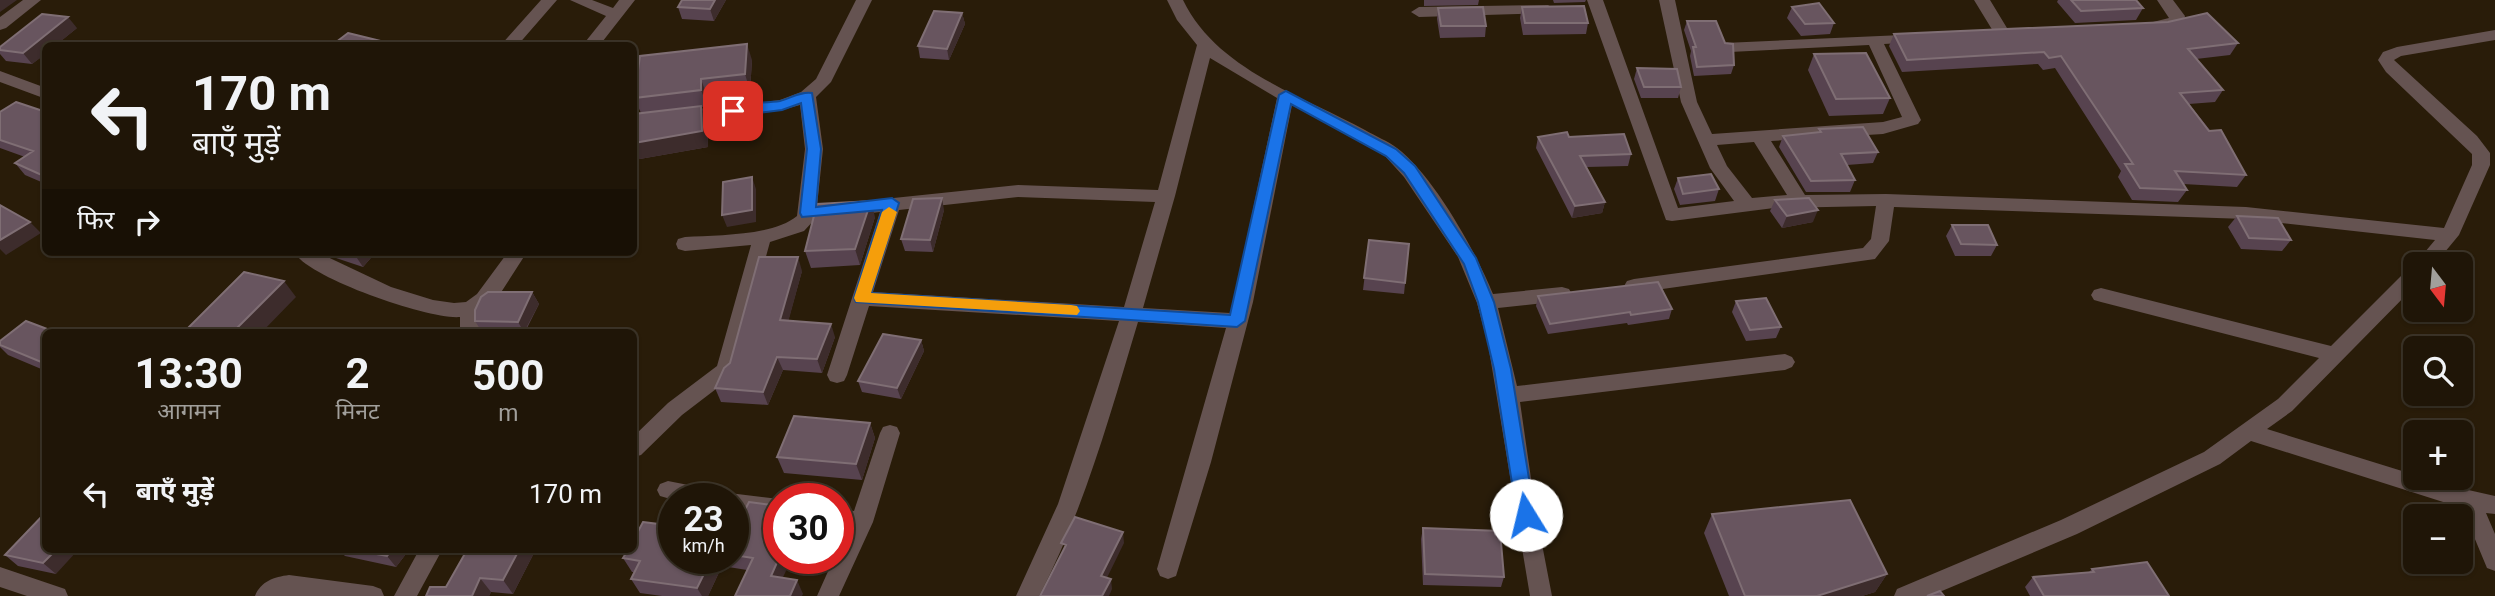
<!DOCTYPE html>
<html lang="hi">
<head>
<meta charset="utf-8">
<style>
	:root { --surface:#1f1507; --page:#2c2215; --text:#f1f3f6; --muted:#a19f9b; --line:#3c3428 }
	body { margin:0; font-family:Roboto,"Noto Sans Devanagari",sans-serif; background:var(--page); color:var(--text); height:100vh; display:flex; flex-direction:column; font-size:26px; white-space:nowrap }
	* { box-sizing:border-box; margin:0 }
	p { font-size:23px; color:var(--muted) }
	.icon { flex:none; width:38px; height:38px; fill:none; stroke:currentColor; stroke-width:2; stroke-linecap:round; stroke-linejoin:round }
	.map { position:relative; flex:1; overflow:hidden }
	.drawer { position:absolute; left:42px; top:329px; width:595px; height:224px; display:flex; flex-direction:column; background:var(--surface); border-radius:10px; box-shadow:0 2px 5px #0004,0 0 0 2px var(--line) }
	.drawer>* { flex:none }
	.top-card { position:absolute; left:42px; top:42px; width:595px; height:214px; border-radius:10px; box-shadow:0 2px 5px #0004,0 0 0 2px var(--line); background:#1f1507; color:var(--text); overflow:hidden }
	.needle { width:46px; rotate:164deg }
	.controls { position:absolute; left:2403px; top:252px; display:grid; gap:14px }
	.controls a { display:grid; place-items:center; width:70px; height:70px; border-radius:10px; background:var(--surface); box-shadow:0 2px 5px #0004,0 0 0 2px var(--line); font-size:35px }
	.speed { position:absolute; left:658px; top:483px; display:flex; gap:14px; font-size:35px; font-weight:700; text-align:center }
	.speed>* { display:grid; place-content:center; width:91px; height:91px; border-radius:50%; background:var(--surface); box-shadow:0 2px 5px #0004,0 0 0 2px var(--line); line-height:1 }
	.speed small { font-size:18px; font-weight:400 }
	.speed .limit { border:10px solid #d22; background:#fff; color:#111 }
	.pin { position:absolute; display:grid; place-items:center; width:60px; height:60px; color:#fff; margin:-30px; border-radius:14px; box-shadow:0 4px 10px #0006 }
	.me { position:absolute; width:77px; margin:-38px; rotate:351deg; stroke-linejoin:round; filter:drop-shadow(0 0 5px #0008) }
	.turn { display:flex; align-items:center; gap:24px; height:147px; padding:0 35px; font-size:32px }
	.turn .icon { width:91px; height:91px; stroke-width:2.5 }
	.turn b { display:block; font-size:49px; line-height:60px }
	.then { display:flex; align-items:center; height:66px; padding:0 35px; background:#0003; gap:14px; font-size:26px }
	.eta { display:flex; justify-content:space-evenly; align-items:center; height:119px; text-align:center }
	.eta b { font-size:42px; font-weight:700; line-height:49px }
	ul { padding:0; list-style:none }
	li { display:flex; align-items:center; gap:21px; height:91px; padding:0 35px }
	li div { flex:1 }
	li b { display:block; font-size:26px }
	li em { font-style:normal }
	.map>svg:first-child { display:block }
	.lines { fill:none; stroke-linecap:round; stroke-linejoin:round }
	.minor { fill:#655351; fill-rule:evenodd }
	.wall { fill:#57434f }
	.shaded-wall { fill:#3d2c2c }
	.building { fill:#68555f; stroke:#7f6e74; stroke-width:2 }
	.route { fill:#1a73e8; stroke:#114b97; stroke-width:2 }
	.slow { fill:#f59e0b }
</style>
</head>
<body>
<div class="map">
<svg width="2495" height="596" viewBox="0 0 2495 596">
	<rect width="100%" height="100%" fill="#291c09"/>
	<g class="lines">
		<!-- minor -->
		<path class="minor" d="M23 0H41L6 28 0 30V17Z
			M541 0H557L517 46H500Z
			M570 0H592L613 8 619 0H635L599 46H582L606 16Z
			M856 0H872L831 82 816 97 823 149 817 206 1018 185 1158 190 1197 45 1177 20 1167 0H1183C1217 70 1301 95 1365 130 1375 136 1388 141 1397 148 1433 175 1476 252 1493 294L1562 287 1569 289 1572 294 1569 299 1562 301 1498 308 1517 386 1785 354 1792 357 1795 362 1792 367 1785 370 1520 402 1536 513 1552 596H1530L1488 344 1477 303 1458 257 1404 177 1385 156 1292 105 1253 302 1211 462 1176 576 1168 579 1160 576 1157 569 1226 328 1138 322C1110 415 1084 510 1039 596H1016L1058 504 1119 321 869 306 847 375 844 381 837 383 830 381 827 375 880 212 815 219 804 231 770 242 733 376 682 415 641 455 634 457V436L668 403 717 366 751 245 685 251 678 249 676 244 678 239 685 237C717 235 773 236 797 216L805 149 800 105 782 110 634 129V118L780 100 801 92 816 79ZM1210 58 1277 98 1233 302 1230 313 1143 308 1175 196ZM1018 197 1155 202 1124 307 873 292 899 210Z
			M1587 0H1603L1678 208 1734 201 1710 168 1681 102 1659 0H1675L1697 102 1712 134 1883 122 1902 117 1869 45 1730 52 1724 51 1722 47 1724 43 1925 34 1927 37 1919 42 1884 44 1921 120 1918 124 1883 134 1771 141 1805 195 1886 194 2246 207 2444 228 2472 165V154L2386 72 2378 60 2383 52 2397 47 2495 30V40L2401 56 2394 60 2477 136 2490 153V165L2459 235 2435 264H2415L2435 240 2246 219 1894 207 1889 241 1875 259 1634 293 1627 291 1624 286 1627 281 1634 279 1863 248 1871 239 1876 206 1774 208 1672 221 1666 220ZM1754 142 1787 195 1752 198 1727 166 1717 145Z
			M1974 0H1990L2010 33 2008 36H1996Z
			M2157 0H2173L2185 16 2183 23 2171 29H2149L2147 26 2149 23 2169 18Z
			M1548 5 1556 10 1554 13 1419 17 1411 12 1419 7Z
			M634 67 640 68 642 75 634 80Z
			M0 71 46 88V99L0 82Z
			M294 252H317L391 287 433 300 454 303 466 302 477 294 508 252H527L498 297 479 313 480 332H460V317C430 320 308 278 294 252Z
			M2415 267V286L2292 411 2267 429 2415 475V478L2495 496V514L2486 513 2495 534V571L2487 568 2462 508 2251 441 2220 464 2077 534 1930 596H1894L1897 589 2061 520 2204 452 2278 399 2319 358 2101 302 2094 300 2091 295 2094 290 2101 288 2331 346 2408 269Z
			M890 425 897 427 900 433 873 522 839 596H817L834 558H838V549L848 529 838 527V509L854 511 880 433 883 427Z
			M668 481 729 493 779 499V517L733 510V499L674 500 660 496 657 490 660 484Z
			M419 550H442L417 596H394Z
			M0 567 65 589 68 596H27L0 587Z
			M289 575 373 586 381 589 384 596H255C261 581 274 577 289 575Z"/>
	</g>
	<!-- wall -->
	<path class="wall" d="M682 0H726L714 21 682 19 678 7Z
		M1424 0H1479L1478 5 1424 6Z
		M1553 0H1586L1585 2 1554 3Z
		M2058 0H2136L2143 8 2136 20 2075 23 2057 2Z
		M1522 7 1588 23 1586 34 1523 35 1520 18Z
		M1792 7 1834 23 1830 34 1801 36 1787 18Z
		M1438 8 1486 26 1485 37 1440 38 1437 19Z
		M962 13 965 24 949 60 920 58 918 46Z
		M1687 21 1725 43 1734 65 1731 74 1694 76 1690 56 1691 51 1684 30Z
		M2168 22 2238 43 2230 55 2196 59 2223 90 2215 102 2189 104 2246 175 2237 187 2183 184 2187 190 2178 202 2132 200 2118 177 2121 171 2055 68 2043 70 2038 64 1902 72 1889 46 1894 34Z
		M77 28 32 64 6 61 0 54V47Z
		M1814 54 1890 98 1883 114 1829 116 1808 70Z
		M752 60 750 91 707 96V106L702 107 707 122 708 147 634 160V114L641 113 634 98Z
		M1637 68 1681 87 1678 98H1641L1634 79Z
		M0 112H46V184L25 175 15 163 25 157 0 148Z
		M1819 129 1878 152 1873 163 1847 165 1855 180 1850 192H1806L1779 147 1783 136 1818 133Z
		M1538 137H1569L1631 154 1628 166 1587 167 1605 202 1602 213 1572 218 1536 148Z
		M1678 178 1719 189 1715 201 1680 205 1674 189Z
		M1775 200 1813 222 1782 228 1770 211Z
		M944 210 933 252 905 251 901 239Z
		M2237 216 2291 240 2282 251 2241 249 2228 227Z
		M875 217 860 265 811 268 805 251Z
		M1952 225 1997 245 1991 256H1955L1946 236Z
		M1369 240 1409 244 1404 294 1363 290Z
		M332 252H376L363 267 336 258Z
		M802 271 788 321 835 337 822 373 783 370 768 405 721 402 715 388 730 363Z
		M532 292 539 304 525 332H482L475 321Z
		M1538 296 1672 309 1669 319 1628 325 1627 323 1548 334 1536 306Z
		M1736 301 1781 327 1776 338 1746 341 1732 312Z
		M46 332V371L8 355 0 347V341Z
		M921 340 924 351 901 399 862 392 858 381Z
		M870 423 875 438 862 480 784 473 777 457Z
		M46 512 56 574 18 566 5 555Z
		M1712 514 1887 574 1875 592 1862 596H1729L1704 533Z
		M1423 528 1504 577 1501 587 1423 585 1421 539Z
		M733 533 783 578 803 594 747 570 722 566 708 596H662L640 593 631 579 634 572H632L623 558H733Z
		M339 550H409L396 567 345 556Z
		M467 550H531L534 553 513 594 491 592 489 596H426L446 587Z
		M2092 569 2169 596H2030L2025 587 2033 577 2089 572Z"/>
	<!-- shaded-wall -->
	<path class="shaded-wall" d="M0 0H17L0 12Z
		M715 0H726L714 21 710 9Z
		M962 13 965 24 949 60 947 49Z
		M68 17 77 28 55 46H46V54L32 64 23 53Z
		M747 44 752 60 750 91 745 74Z
		M701 79 707 96V106L701 90Z
		M701 106 707 122 708 147 634 160V143Z
		M752 177 756 189V222L727 227 722 215Z
		M942 198 944 210 933 252 930 240Z
		M871 201 875 217 860 265 855 249Z
		M1605 202 1602 213 1572 218 1575 206Z
		M1818 210 1813 222 1782 228 1787 216Z
		M30 222 41 233 6 255 0 249V240Z
		M358 252H376L363 267 355 255Z
		M798 257 802 271 785 334 780 320Z
		M284 281 296 297 262 332H233Z
		M532 292 539 304 524 332 518 322Z
		M831 324 835 337 822 373 817 359Z
		M921 340 924 351 901 399 897 388Z
		M777 357 783 370 768 405 763 392Z
		M870 423 875 438 862 480 856 464Z
		M1123 532 1124 543 1103 586 1101 576Z
		M56 550H78L56 574 43 563Z
		M392 550H409L396 567 387 556Z
		M519 550H531L534 553 513 594 503 580Z
		M712 558H718L722 566 708 596H702L697 588Z
		M779 558H792L777 590 771 576Z
		M1887 574 1875 592 1862 596H1817Z
		M480 578 491 592 489 596H472Z
		M1111 579 1112 589 1109 596H1102Z
		M797 580 803 594 802 596H790Z"/>
	<!-- building -->
	<path class="building" d="M682 0H715L710 9 678 7Z
		M2071 0H2136L2143 8 2081 11Z
		M1819 3 1834 23 1805 24 1792 7Z
		M1584 6 1588 23H1525L1522 7Z
		M1483 7 1486 26H1441L1438 8Z
		M934 11 962 13 947 49 918 46Z
		M2207 13 2238 43 2188 49 2223 90 2180 93 2209 131 2221 130 2246 175 2175 171 2187 190 2140 188 2125 164H2133L2061 56 2049 58 2044 52 1907 60 1894 34 2168 22Z
		M42 14 68 17 23 53 0 50V47Z
		M1687 21H1716L1725 43 1733 44 1734 65 1697 67 1693 47H1696Z
		M348 33 401 46H331Z
		M747 44 745 74 701 79V90L634 98 640 56Z
		M1866 53 1890 98 1836 99 1814 54Z
		M1637 68 1677 69 1681 87H1644Z
		M16 102 46 112V177L15 163 33 151 0 140V112Z
		M701 106 702 131 634 143V114Z
		M1863 127 1878 152 1841 154 1855 180 1811 181 1783 136 1821 132 1819 129Z
		M1567 132 1569 137 1624 134 1631 154 1580 156 1605 202 1575 206 1538 137Z
		M1711 174 1719 189 1683 194 1678 178Z
		M752 177V210L722 215 723 182Z
		M942 198 930 240 901 239 913 199Z
		M1809 198 1818 210 1787 216 1775 200Z
		M871 201 855 249 805 251 817 204Z
		M0 205 30 222 0 240Z
		M2237 216 2278 218 2291 240 2249 238Z
		M1952 225H1988L1997 245 1961 244Z
		M1369 240 1409 244 1405 283 1364 278Z
		M345 252H358L355 255Z
		M759 257H798L780 320 831 324 817 359 777 357 763 392 715 388 724 368 730 363Z
		M244 272 284 281 233 332H184Z
		M1658 282 1672 309 1631 315 1630 312 1550 324 1538 296Z
		M488 292H532L518 322 475 321V310L481 297Z
		M1766 298 1781 327 1750 330 1736 301Z
		M26 321 55 332H46V364L0 345V341Z
		M883 334 921 340 897 388 858 381Z
		M794 416 870 423 856 464 777 457Z
		M1850 500 1887 574 1817 596H1745L1712 514Z
		M749 502 779 506V558L771 576 797 580 790 596H735L753 558 733 555V533Z
		M46 512V550H56L43 563 5 555Z
		M1075 517 1123 532 1101 576 1111 579 1102 596H1040L1066 545 1061 543Z
		M643 522 674 526V558H712L697 588 631 579 640 561 623 558 628 550H634V539Z
		M1423 528 1500 531 1504 577 1425 574Z
		M354 550H392L387 556Z
		M467 550H519L503 580 480 578 472 596H426L430 587H446Z
		M2147 562 2169 596H2044L2033 577 2094 572 2092 569Z
		M1940 591 1944 596H1927Z"/>
	<!-- route -->
	<path class="route" d="M1286 91 1396 149 1415 166 1476 258 1494 302 1511 369 1535 515 1532 520 1526 523 1519 520 1517 515 1494 369 1478 302 1464 264 1404 173 1386 156 1291 104 1245 321 1237 327 856 302 854 298 882 210 802 217 800 213 807 149 801 103 782 110 733 116 726 111C737 100 764 104 780 101 791 98 801 91 812 93L821 149 816 207 892 198 899 203 871 293 1230 315 1279 95Z"/>
	<!-- slow -->
	<path class="slow" d="M889 207 897 212 871 293 1071 305 1077 306 1080 311 1077 315 856 302 854 298 882 212Z"/>
</svg>
<div class="controls">
<a><svg class="needle" viewBox="-14 -14 28 28"><path d="M0-13l5 13h-10z" fill="#e53935"/><path d="M0 13l5-13h-10z" fill="#a19f9b"/></svg></a>
<a><svg class="icon" aria-label="search" viewBox="0 0 24 24"><circle cx="10" cy="10" r="6"/><path d="M15 15l6 6"/></svg></a>
<a>+</a>
<a>−</a>
</div>
<div class="speed"><div>23<small>km/h</small></div><div class="limit">30</div></div>
<div class="pin" style="left:733px;top:111px;background:#d93025"><svg class="icon" aria-label="arrive" viewBox="0 0 24 24"><path d="M6 21V4h12l-3 4 3 4H6"/></svg></div>
<svg class="me" style="left:1526px;top:515px" viewBox="-20 -20 40 40"><circle r="19" fill="#fff"/><path d="M0-13L10 11 0 6-10 11z" fill="#1a73e8"/></svg>
<div class="top-card">
<div class="turn"><svg class="icon" aria-label="left" viewBox="0 0 24 24"><path d="M17 20v-9H6M10 6l-5 5 5 5"/></svg><div><b>170 m</b>बाएँ मुड़ें</div></div>
<div class="then">फिर<svg class="icon" aria-label="right" viewBox="0 0 24 24"><path d="M7 20v-9h11M14 6l5 5-5 5"/></svg></div>
</div>
<section class="drawer">
<div class="eta">
<div><b>13:30</b><p>आगमन</p></div>
<div><b>2</b><p>मिनट</p></div>
<div><b>500</b><p>m</p></div>
</div>
<ul>
<li><svg class="icon" aria-label="left" viewBox="0 0 24 24"><path d="M17 20v-9H6M10 6l-5 5 5 5"/></svg><div><b>बाएँ मुड़ें</b></div><em>170 m</em></li>
</ul>
</section>
</div>
</body>
</html>
